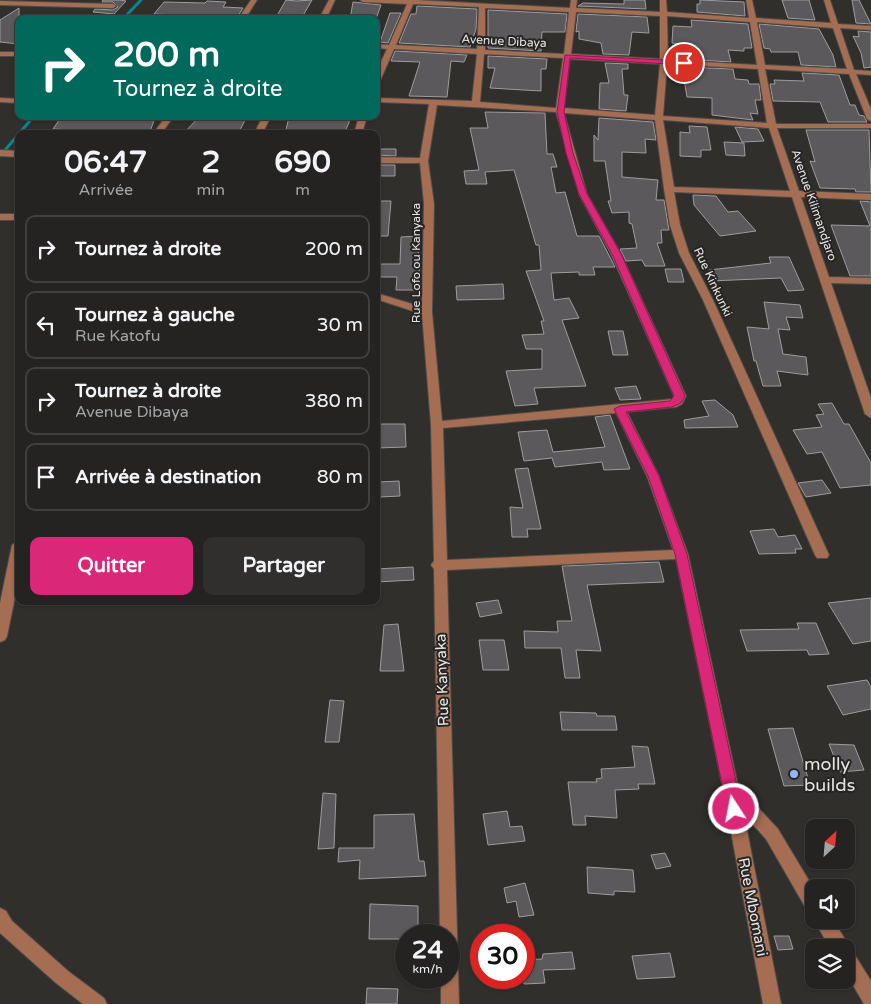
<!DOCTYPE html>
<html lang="fr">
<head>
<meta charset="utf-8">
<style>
	:root { --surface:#242321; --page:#302f2e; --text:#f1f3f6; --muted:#a3a4a5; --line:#41403f; --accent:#db2777 }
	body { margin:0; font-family:"Varela Round",sans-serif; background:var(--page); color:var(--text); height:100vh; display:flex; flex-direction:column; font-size:19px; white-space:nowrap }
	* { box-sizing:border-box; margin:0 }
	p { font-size:16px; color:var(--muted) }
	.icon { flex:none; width:28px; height:28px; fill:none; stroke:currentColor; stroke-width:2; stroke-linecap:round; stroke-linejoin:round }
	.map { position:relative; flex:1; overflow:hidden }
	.side { position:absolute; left:15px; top:130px; width:365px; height:475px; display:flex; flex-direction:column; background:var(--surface); border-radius:10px; box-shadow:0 1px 4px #0004,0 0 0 1px var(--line) }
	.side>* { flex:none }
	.top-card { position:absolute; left:15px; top:15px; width:365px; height:105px; border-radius:10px; box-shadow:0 1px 4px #0004,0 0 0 1px var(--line); background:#00695c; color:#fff; overflow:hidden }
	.needle { width:32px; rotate:26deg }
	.fabs { position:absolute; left:805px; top:819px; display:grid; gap:10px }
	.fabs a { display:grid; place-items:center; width:50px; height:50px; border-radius:10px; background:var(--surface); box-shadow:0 1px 4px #0004,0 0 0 1px var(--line); font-size:25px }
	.speed { position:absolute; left:395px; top:924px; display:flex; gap:10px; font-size:25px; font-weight:700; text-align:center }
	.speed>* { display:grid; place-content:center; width:65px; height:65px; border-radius:50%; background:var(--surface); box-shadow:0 1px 4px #0004,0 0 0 1px var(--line); line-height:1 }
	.speed small { font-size:12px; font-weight:400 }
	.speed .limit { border:8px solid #d22; background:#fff; color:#111 }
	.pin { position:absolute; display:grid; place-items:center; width:42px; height:42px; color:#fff; margin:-21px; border:2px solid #fff; border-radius:50%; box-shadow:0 1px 5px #0007 }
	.me { position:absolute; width:55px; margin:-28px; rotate:349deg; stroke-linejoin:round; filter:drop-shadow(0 0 4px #0008) }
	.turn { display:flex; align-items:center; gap:18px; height:105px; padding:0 15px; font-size:22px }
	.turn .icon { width:65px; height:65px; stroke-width:2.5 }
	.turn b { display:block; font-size:35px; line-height:42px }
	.eta { display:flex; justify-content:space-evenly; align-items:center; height:85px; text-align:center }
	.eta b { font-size:30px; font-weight:700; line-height:35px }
	.action { display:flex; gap:10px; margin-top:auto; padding:10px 15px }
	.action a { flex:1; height:58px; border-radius:10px; background:var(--accent); color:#fff; font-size:20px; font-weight:700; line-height:58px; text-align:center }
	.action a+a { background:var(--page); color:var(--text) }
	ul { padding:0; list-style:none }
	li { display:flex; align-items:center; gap:15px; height:68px; margin:0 10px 8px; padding:0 5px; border:2px solid var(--line); border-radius:10px }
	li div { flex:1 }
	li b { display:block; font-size:19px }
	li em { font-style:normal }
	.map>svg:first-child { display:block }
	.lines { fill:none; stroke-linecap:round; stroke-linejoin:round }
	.stream { stroke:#088696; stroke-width:3 }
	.building { fill:#5b595b; stroke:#9e9c9e }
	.minor-casing { stroke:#4d4c49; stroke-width:2 }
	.minor { fill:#a56d52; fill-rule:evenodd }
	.route { fill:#db2777; stroke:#8e194d }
	.poi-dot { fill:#92b7fd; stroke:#262523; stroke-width:2 }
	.labels { text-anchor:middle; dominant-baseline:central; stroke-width:4; stroke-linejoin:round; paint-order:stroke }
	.far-street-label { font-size:12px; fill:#e6e5e4; stroke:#262523 }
	.street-label { font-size:15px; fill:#e6e5e4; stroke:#262523 }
	.near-poi-label { font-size:18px; fill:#e6e5e4; stroke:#262523; text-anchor:start }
</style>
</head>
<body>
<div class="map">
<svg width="871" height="1004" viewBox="0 0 871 1004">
	<rect width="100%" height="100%" fill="#302f2c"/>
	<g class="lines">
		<!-- stream -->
		<path class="stream" d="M123 19 141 0
			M0 156 34 116"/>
	</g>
	<!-- building -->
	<path class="building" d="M103 0H120L126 1 114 14 93 12 95 9 113 10 118 7 113 2H102Z
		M286 0 296 1 312 0 301 19H275Z
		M624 0H645L646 9 578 6 583 3 624 4Z
		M700 0 744 2 745 16 697 12V4H700Z
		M782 0H809L815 20 788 18Z
		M852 0H859L871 24 856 23Z
		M207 1 226 2 223 7 243 8 236 19H174L176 15 154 14 164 2 205 3Z
		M353 2 381 5 376 19H350Z
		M417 6 477 9 476 29 470 47 399 43 411 14H416Z
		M19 8V44L0 42V20Z
		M488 10 567 14 565 32H542L541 51 488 48Z
		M390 13H401L388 43 380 42Z
		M578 14 647 17 649 33 632 32 629 55 603 54 601 43 579 39V31L576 32Z
		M691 20 748 24 752 48H744V51L728 50 731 62 680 59V56L676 55 678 44 672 43 673 26 692 27Z
		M759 24 819 29 833 55 836 67 801 65 798 52H771L770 49 764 48Z
		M858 31 871 32V67L864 68 861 53 853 36 859 37Z
		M395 51 467 55 464 62 451 61 447 97 409 96 420 62 391 61Z
		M488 56 547 59 546 69H541V91L490 88 495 68H488Z
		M605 63 628 64V69H622L624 95H628L626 111 599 109 600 83H609Z
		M682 67 733 69 735 79 748 80 749 84H759L761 100H755L758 114 750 113 753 120 712 115V98L687 97Z
		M802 73 839 75 850 105H855L859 115 864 116 867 122H828L820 102 773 101 770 84H775L774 80 804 81Z
		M485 112 545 113 547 154H553L557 167H551L556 193 565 192 577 236H599L615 267H593L595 275H579V272L551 273 554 300 569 298 579 318 562 320 586 386 534 388 538 404 515 406 506 371 542 369V349H526L522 335 544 334 541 321H544L526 271 541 270 539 245H536L514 170 485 172 487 184H466L464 171 479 170 470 128H488Z
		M62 116H145L143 118H155L149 134H107L108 132 53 129Z
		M200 116H221L246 118 239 132 183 134Z
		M289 117H311L350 120 344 134H285Z
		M599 118 653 122 656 140 645 139 646 153 622 152V177L658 180 656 200H664L669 230H661L662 243H657L665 266H645L642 260 626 261 620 249 637 248 632 224 629 223V212L612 213 608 201H611L605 161H594V135L598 140Z
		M689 126 707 127 711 150H701V157L680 156V132L690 133Z
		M735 127 758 129 764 141 742 142Z
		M806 130H869L871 192H856L855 189 820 188 810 161 815 162Z
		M724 142 744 143 745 156 726 155Z
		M377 149H396V156L377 155Z
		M377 165H395V176H377Z
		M693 195 716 196 728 212 738 211 756 231 720 236 694 205Z
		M376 201H391L388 236H376Z
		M860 201 871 202V276H850L831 225 870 226Z
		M418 236 420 290H396L397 277H376V264H400L401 237Z
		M769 257H789L804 290 788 291 781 278 710 281 709 270 771 263Z
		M665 269H681L684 282H668Z
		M503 284 504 299 457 300 456 286Z
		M764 302 800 305 803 318 786 317 790 330 778 329 783 354 806 357 808 375 777 371 781 386H763L756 361H754L747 327 769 329Z
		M608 331H623L628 355H613Z
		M636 386 641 399 620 400 615 388Z
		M715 400 733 415 738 427 685 428 684 420 709 416 702 401Z
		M832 403 844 424H849L871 463V485L840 488 822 452 807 454 793 430 822 427 816 415 824 414 818 404Z
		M610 415 630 469 604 470 602 462 555 467 552 458 524 461 518 432 547 430 553 452 605 447 595 417Z
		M376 424H405L406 447 376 448Z
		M528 468 541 529H527L528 537H512L510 507 523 508 515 469Z
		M822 480 831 493 806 497 798 483Z
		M399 481 400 496 380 497 379 482Z
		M774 529 778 537 795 535 802 549H795L796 553 759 554 750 531Z
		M659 562 664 582 587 585 601 651 576 650 580 678H565L561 648H525L524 631 558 632 557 621H572L562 566Z
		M413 567 414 580 376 582V569Z
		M871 598V641L853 644 828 603Z
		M498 600 502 613 480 617 476 603Z
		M797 623H816L829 654 809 655 807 650 747 651 740 630 799 629Z
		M398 624 404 671H380L384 625Z
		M479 640H504L509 670H483Z
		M867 680 871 687V709L843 715 827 686Z
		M330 700 344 701 339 742H325Z
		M560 712 596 713 597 716H615L617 730H562Z
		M793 728 810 785 784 786 768 729Z
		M829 744 854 745 864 770 840 772Z
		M632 746 648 747 655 784H638L639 789 615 790 617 818 585 816 586 825H573L568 782H597L596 779 602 778 601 769 635 767Z
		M323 793 336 794 334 848 318 849Z
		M507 811 510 827 522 826 525 841 488 845 483 814Z
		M414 814 419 861H424L426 876 359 879 360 860 338 862 339 848H374V815Z
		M665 853 671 866 656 869 651 855Z
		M587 867 633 870 635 892 614 891V895L588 893Z
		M525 883 534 915 519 917 516 901 507 903 504 888Z
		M370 904 418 906V935H406V939H369Z
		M774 936H789L793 949 778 950Z
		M572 952 575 969 543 970 545 983 524 984V960L542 959 543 954Z
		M670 953 675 977 637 979 632 956Z
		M367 988 398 989 397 1004H366Z"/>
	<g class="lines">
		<defs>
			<path id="minor" d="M251 0H257L245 19H238Z
				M329 0H335L326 19H319Z
				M360 0H415L570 8 571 0H577L576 8 660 12V0H666L667 12 749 18 746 0H752L756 18 831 23 824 0H830L838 24 871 26V30L840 28 854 70 871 71V75L856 74 871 109V121L867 119 849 74 765 69 776 124H871V128H777L799 191 871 194V200L801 197 829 277 871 278V284L831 283 871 398V418L865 414 792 197 674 192 680 225 689 253 713 300 829 555 827 558H817L815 555 703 300 679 253 670 225 664 189 655 120 564 113 587 194 621 254 686 396 682 404 676 407 627 412 659 476 688 554 738 786 778 829 814 889V914L808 912 766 839 744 815 781 1004H763L723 789 676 559 447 570 459 1004H441V978H449V935H440L434 569 431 565 434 561 431 425 422 314 376 299V293L422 307 424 204 420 163H376V157L420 158 429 104 376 102V98L472 101 477 54 394 49 380 81 376 83V72L387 49 376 48V44L389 45 407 4 363 2ZM413 4 479 7 477 49 396 45ZM485 8 569 12 564 54 485 50ZM576 12 660 16V59L571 54ZM667 16 750 22 757 65 668 60ZM757 22 833 28 847 69 765 65ZM484 54 563 58 556 108 480 102ZM570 59 660 64 655 115 564 108ZM667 64 758 69 767 123 663 116ZM437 105 556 112 579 194 611 254 674 396 673 399 442 421 432 312 434 204 428 161ZM663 120 769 128 790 191 674 187ZM616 413 647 476 673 550 447 560 443 428Z
				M0 1 113 4 116 6 113 8 0 5Z
				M0 52H19V56H0Z
				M0 98 19 99V103L0 102Z
				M166 116H174L161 134H153Z
				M263 116H271L262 134H254Z
				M359 116H367L362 134H354Z
				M0 150 19 151V157L0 156Z
				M0 214H19V220H0Z
				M19 540V578L7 636 5 640 0 642V603L12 545Z
				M0 908 6 911 12 921 68 971 104 998 107 1004H83L56 983 0 933Z
				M814 920H833L871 981V1004H864L846 973V948H830Z"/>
		</defs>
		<!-- minor casing -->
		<use href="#minor" class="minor-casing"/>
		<!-- minor -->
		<use href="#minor" class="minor"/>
	</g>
	<!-- route -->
	<path class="route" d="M565 55 684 61 687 63 684 65 570 58 564 112 573 153 587 194 621 254 685 396 681 403 672 407 626 412 659 476 687 554 742 809 739 813 734 815 729 813 727 809 675 554 648 476 614 409 620 406 670 401 674 396 612 254 579 194 566 153 557 112Z"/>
	<!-- markers -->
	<circle class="poi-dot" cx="794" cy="774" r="5"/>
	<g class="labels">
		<!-- far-street labels -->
		<g class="far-street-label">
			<text transform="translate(504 41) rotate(3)">Avenue Dibaya</text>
			<text transform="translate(814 205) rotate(71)">Avenue Kilimandjaro</text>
			<text transform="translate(416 263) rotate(-90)">Rue Lofo ou Kanyaka</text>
			<text transform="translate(713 282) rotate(65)">Rue Kinkunki</text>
		</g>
		<!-- street labels -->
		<g class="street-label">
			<text transform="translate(442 680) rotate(-92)">Rue Kanyaka</text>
			<text transform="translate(753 907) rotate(79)">Rue Mbomani</text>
		</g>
		<!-- near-poi labels -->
		<g class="near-poi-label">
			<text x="804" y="764">molly<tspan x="804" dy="21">builds</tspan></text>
		</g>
	</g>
</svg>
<div class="fabs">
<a><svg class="needle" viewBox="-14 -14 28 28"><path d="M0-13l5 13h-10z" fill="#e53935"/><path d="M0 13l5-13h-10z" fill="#a3a4a5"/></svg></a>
<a><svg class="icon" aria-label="sound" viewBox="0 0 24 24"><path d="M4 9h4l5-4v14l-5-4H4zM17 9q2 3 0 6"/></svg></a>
<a><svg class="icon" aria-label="layers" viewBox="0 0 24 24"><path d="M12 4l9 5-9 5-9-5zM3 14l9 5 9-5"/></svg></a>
</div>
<div class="speed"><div>24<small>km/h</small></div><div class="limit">30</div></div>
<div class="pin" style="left:684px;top:63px;background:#d93025"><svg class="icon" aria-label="arrive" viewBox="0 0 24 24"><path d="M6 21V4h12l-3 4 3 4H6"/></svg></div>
<svg class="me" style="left:734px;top:809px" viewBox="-20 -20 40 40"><circle r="17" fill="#db2777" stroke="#fff" stroke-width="3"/><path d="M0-11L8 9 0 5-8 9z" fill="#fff"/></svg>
<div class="top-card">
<div class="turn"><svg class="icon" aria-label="right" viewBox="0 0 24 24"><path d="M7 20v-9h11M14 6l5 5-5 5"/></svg><div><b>200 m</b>Tournez à droite</div></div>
</div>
<section class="side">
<div class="eta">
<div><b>06:47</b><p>Arrivée</p></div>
<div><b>2</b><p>min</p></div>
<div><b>690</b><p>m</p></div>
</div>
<ul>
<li><svg class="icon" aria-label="right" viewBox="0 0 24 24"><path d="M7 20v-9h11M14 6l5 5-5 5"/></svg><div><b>Tournez à droite</b></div><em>200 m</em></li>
<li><svg class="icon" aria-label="left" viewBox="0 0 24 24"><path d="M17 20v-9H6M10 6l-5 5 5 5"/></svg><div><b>Tournez à gauche</b><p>Rue Katofu</p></div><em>30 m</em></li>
<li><svg class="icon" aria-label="right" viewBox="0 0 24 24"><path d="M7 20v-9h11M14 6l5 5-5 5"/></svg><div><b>Tournez à droite</b><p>Avenue Dibaya</p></div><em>380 m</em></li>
<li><svg class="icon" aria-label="arrive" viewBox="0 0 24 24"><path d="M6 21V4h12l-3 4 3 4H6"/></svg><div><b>Arrivée à destination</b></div><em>80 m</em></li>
</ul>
<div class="action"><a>Quitter</a><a>Partager</a></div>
</section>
</div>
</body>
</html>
